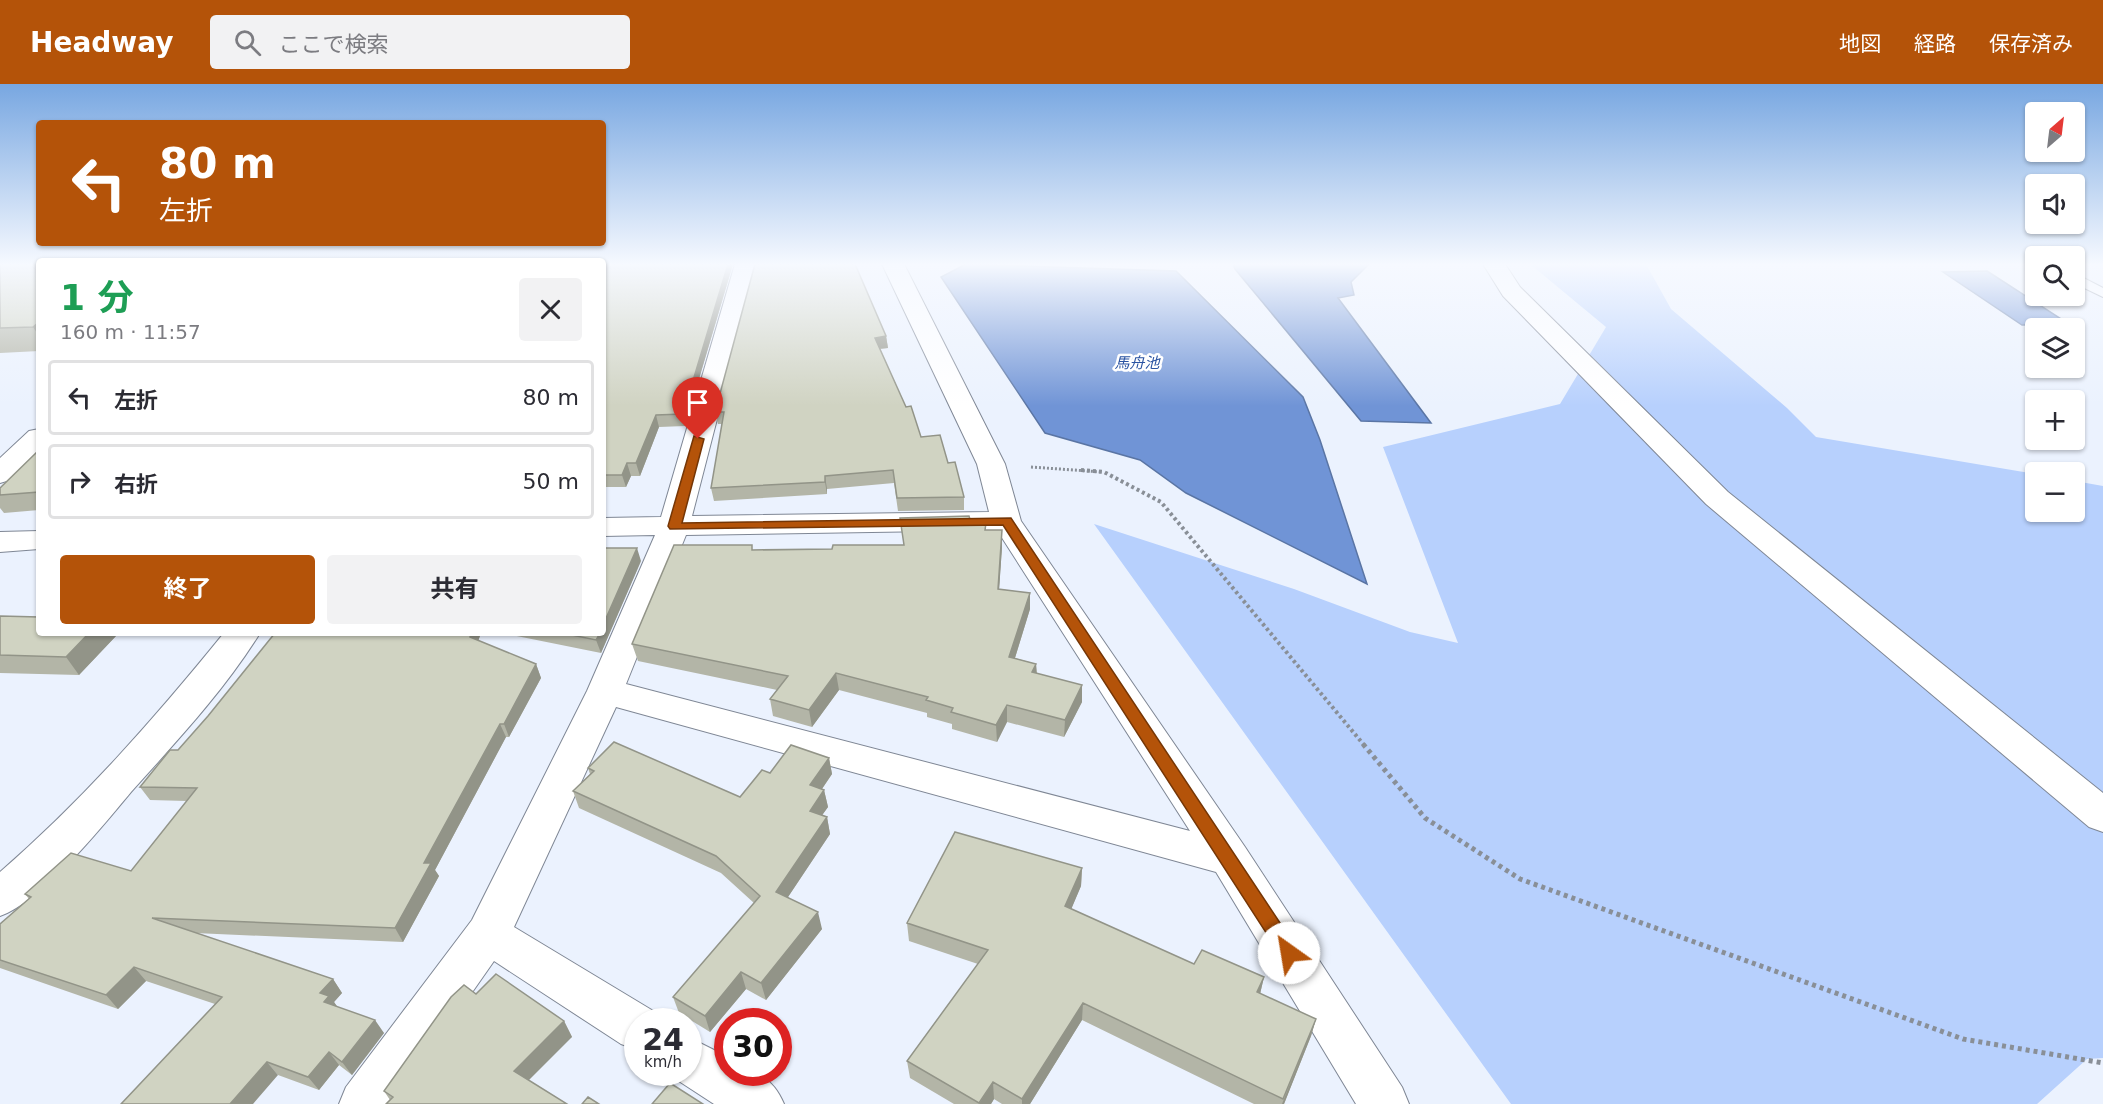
<!DOCTYPE html>
<html lang="ja">
<head>
<meta charset="utf-8">
<style>
	:root { --surface:#fff; --page:#f2f2f3; --text:#2b2b33; --muted:#7c7c81; --line:#e1e1e2; --accent:#b45309 }
	body { margin:0; font-family:"DejaVu Sans","Noto Sans JP",sans-serif; background:var(--page); color:var(--text); height:100vh; display:flex; flex-direction:column; font-size:22px; white-space:nowrap }
	* { box-sizing:border-box; margin:0 }
	p { font-size:20px; color:var(--muted) }
	.icon { flex:none; width:33px; height:33px; fill:none; stroke:currentColor; stroke-width:2; stroke-linecap:round; stroke-linejoin:round }
	.map { position:relative; flex:1; overflow:hidden }
	.sheet { position:absolute; left:36px; top:174px; width:570px; height:378px; display:flex; flex-direction:column; background:var(--surface); border-radius:6px; box-shadow:0 2px 4px #0004 }
	.sheet>* { flex:none }
	.top-card { position:absolute; left:36px; top:36px; width:570px; height:126px; border-radius:6px; box-shadow:0 2px 4px #0004; background:#b45309; color:#fff; overflow:hidden }
	.needle { width:39px; rotate:28deg }
	.tools { position:absolute; left:2025px; top:18px; display:grid; gap:12px }
	.tools a { display:grid; place-items:center; width:60px; height:60px; border-radius:6px; background:var(--surface); box-shadow:0 2px 4px #0004; font-size:30px }
	.speed { position:absolute; left:624px; top:924px; display:flex; gap:12px; font-size:30px; font-weight:700; text-align:center }
	.speed>* { display:grid; place-content:center; width:78px; height:78px; border-radius:50%; background:var(--surface); box-shadow:0 2px 4px #0004; line-height:1 }
	.speed small { font-size:15px; font-weight:400 }
	.speed .limit { border:9px solid #d22; background:#fff; color:#111 }
	.pin { position:absolute; display:grid; place-items:center; width:51px; height:51px; color:#fff; margin:-62px -26px; border-radius:50% 50% 50% 0; rotate:-45deg; box-shadow:0 0 6px #0007 }
	.pin .icon { rotate:45deg }
	.me { position:absolute; width:66px; margin:-33px; rotate:328deg; stroke-linejoin:round; filter:drop-shadow(0 0 4px #0008) }
	.turn { display:flex; align-items:center; gap:21px; height:126px; padding:0 24px; font-size:27px }
	.turn .icon { width:78px; height:78px; stroke-width:2.5 }
	.turn b { display:block; font-size:42px; line-height:51px }
	.round { display:grid; place-items:center; flex:none; width:63px; height:63px; border-radius:6px; background:var(--page) }
	.summary { display:flex; align-items:center; justify-content:space-between; height:102px; padding:0 24px }
	h1 { font-size:36px; font-weight:700; line-height:45px; color:#1e9e55 }
	.cta { display:flex; gap:12px; margin-top:auto; padding:12px 24px }
	.cta a { flex:1; height:69px; border-radius:6px; background:var(--accent); color:#fff; font-size:24px; font-weight:700; line-height:69px; text-align:center }
	.cta a+a { background:var(--page); color:var(--text) }
	ul { padding:0; list-style:none }
	li { display:flex; align-items:center; gap:18px; height:75px; margin:0 12px 9px; padding:0 12px; border:3px solid var(--line); border-radius:6px }
	li div { flex:1 }
	li b { display:block; font-size:22px }
	li em { font-style:normal }
	header { display:flex; align-items:center; gap:36px; box-sizing:border-box; height:84px; padding:0 30px; background:var(--accent); color:#fff }
	header strong { font-size:28px }
	nav { display:flex; gap:33px; margin-inline-start:auto; font-size:21px }
	.search { width:420px; height:54px; background:var(--page); display:flex; align-items:center; gap:15px; box-sizing:border-box; padding:0 21px; border-radius:6px; color:var(--muted); font-size:22px }
	.map>svg:first-child { display:block }
	.green { fill:#b7d0fd }
	.water { fill:#7094d6; stroke:#5a75a4; stroke-width:1.5 }
	.lines { fill:none; stroke-linecap:round; stroke-linejoin:round }
	.lane-casing { stroke:#7f8795; stroke-width:2 }
	.street-casing { stroke:#7f8795; stroke-width:2 }
	.secondary-casing { stroke:#7f8795; stroke-width:2 }
	.path-far2 { stroke:#898f97; stroke-width:3; stroke-dasharray:2 2; stroke-linecap:butt }
	.path-far1 { stroke:#898f97; stroke-width:4; stroke-dasharray:3 3; stroke-linecap:butt }
	.path { stroke:#898f97; stroke-width:5; stroke-dasharray:4 4; stroke-linecap:butt }
	.lane { fill:#fff; fill-rule:evenodd }
	.street { fill:#fff; fill-rule:evenodd }
	.secondary { fill:#fff; fill-rule:evenodd }
	.wall { fill:#b3b5a7 }
	.shaded-wall { fill:#929488 }
	.building { fill:#d0d3c2; stroke:#929488; stroke-width:1.5 }
	.route { fill:#b45309; stroke:#753606; stroke-width:1.5 }
	.labels { text-anchor:middle; dominant-baseline:central; stroke-width:5; stroke-linejoin:round; paint-order:stroke }
	.far-water-label { font-size:15px; font-style:italic; fill:#2a53a2; stroke:#fff }
</style>
</head>
<body>
<header>
<strong>Headway</strong>
<div class="search"><svg class="icon" aria-label="search" viewBox="0 0 24 24"><circle cx="10" cy="10" r="6"/><path d="M15 15l6 6"/></svg>ここで検索</div>
<nav><a>地図</a><a>経路</a><a>保存済み</a></nav>
</header>
<div class="map">
<svg width="2103" height="1020" viewBox="0 0 2103 1020">
	<rect width="100%" height="100%" fill="#ebf2fe"/>
	<!-- green -->
	<path class="green" d="M1530 180H1646L1671 225 1787 324 1816 353 2035 390 2036 428H2074L2075 397 2103 402V974L2087 975 2037 1020H1511L1094 440 1294 505 1410 548 1458 559 1383 363 1560 320 1606 243Z"/>
	<!-- water -->
	<path class="water" d="M966 180 1176 187 1303 313 1320 356 1367 500 1186 409 1140 376 1045 349 941 193Z
		M1233 180H1369L1351 198 1354 211 1338 214 1431 339 1361 337 1235 185Z
		M1987 187 2069 240 2022 241 1943 188Z"/>
	<g class="lines">
		<defs>
			<path id="lane" d="M2074 189 2103 204V213L2074 199Z"/>
			<path id="street" d="M735 180H757L692 432 989 428 977 380 882 180H904L1005 380 1021 437 1245 763 1402 1003 1409 1020H1356L1216 788 616 623 514 843 655 928 659 938H638V966L621 960 494 877 394 1020H339L346 1003 472 836 587 607 655 451 603 452V434L661 433ZM997 446 1190 747 626 600 686 451Z
				M39 345V368L10 396 0 399V374L29 347Z
				M39 447V465L0 468V448Z
				M688 953 728 973V988C757 988 772 992 784 1020H714L671 992 669 988H688Z"/>
			<path id="secondary" d="M1483 180H1505L1520 203 1728 408 2103 709V748L2089 743 1706 420 1503 212Z
				M224 549H260C224 607 176 658 131 708 102 743 41 818 0 832V788C83 716 155 634 224 549Z"/>
		</defs>
		<!-- lane casing -->
		<use href="#lane" class="lane-casing"/>
		<!-- street casing -->
		<use href="#street" class="street-casing"/>
		<!-- secondary casing -->
		<use href="#secondary" class="secondary-casing"/>
		<!-- path-far2 -->
		<path class="path-far2" d="M1031 383 1102 388"/>
		<!-- path-far1 -->
		<path class="path-far1" d="M1081 386 1104 388 1161 418 1364 661"/>
		<!-- path -->
		<path class="path" d="M1363 660 1425 734 1520 795 1963 955 2103 979"/>
		<!-- lane -->
		<use href="#lane" class="lane"/>
		<!-- street -->
		<use href="#street" class="street"/>
		<!-- secondary -->
		<use href="#secondary" class="secondary"/>
	</g>
	<!-- wall -->
	<path class="wall" d="M0 180H39V267L0 269Z
		M603 180H733L685 342 659 343 640 392H631L626 403H603Z
		M886 252 888 264 880 265 906 323 921 353 948 379 964 413V426L898 427 894 399 827 405V410L714 417 711 404 722 340H718L715 328Z
		M39 366V426L4 429 0 424V404Z
		M900 434 971 439 986 446H1002V463L999 505 1030 509V525L1015 574 1036 580 1037 589 1082 618 1064 653 1007 638 997 658 952 645V640L927 633V629L839 606 812 643 773 632 770 615 777 606 638 577 632 560 753 466 832 465 904 461Z
		M641 477 601 569 502 549H603Z
		M0 532 39 549H114L116 552 79 591 0 589Z
		M275 549H481L478 557 536 580 541 594 509 653H506L435 786 439 792 403 858 195 849 333 895 342 909 334 918 337 923 384 949 352 991 339 981 319 1006 278 991 215 920 146 897 118 925 0 884V840L29 815 25 810 131 787 187 717 150 716 140 703 178 666 208 632Z
		M829 674 832 690 822 705 824 706 828 723 822 731 827 733 830 750 788 813 822 845 766 916 746 905 710 948 679 929 673 913 754 819 721 789 579 724 573 707 590 690 588 684 740 713 770 689Z
		M1082 784 1081 802 1071 825 1194 880 1264 893 1260 910 1316 935 1311 952 1284 1020H1254L1082 936 1030 1020H1002L994 1015 991 1020H954L910 994 907 977 978 880 909 857 907 839Z
		M564 937 572 953 390 1016 384 1007Z"/>
	<!-- shaded-wall -->
	<path class="shaded-wall" d="M728 180H733L685 342 683 330Z
		M39 238V252L33 243Z
		M886 252 888 264 876 265 875 254Z
		M656 331 659 343 640 392 636 379Z
		M627 379 631 392 626 403 622 391Z
		M825 392 827 405V410L825 398Z
		M1002 446V463L998 522V505Z
		M637 464 641 477 601 569 596 556 600 549H603V541Z
		M1030 509V525L1010 590 1009 573Z
		M89 549H114L116 552 79 591 66 573Z
		M471 549H481L475 566 470 553Z
		M536 580 541 594 509 653 504 640Z
		M1036 580 1037 597 1032 588Z
		M836 589 839 606 812 643 809 626Z
		M1082 601V618L1064 653 1065 636Z
		M1007 621V638L997 658 996 641Z
		M500 640 506 653 435 786 439 792 403 858 395 844 424 779Z
		M829 674 832 690 813 718 810 701Z
		M824 706 828 723 813 744 810 727Z
		M827 733 830 750 780 825 776 808Z
		M1082 784 1081 802 1065 840V822Z
		M818 828 822 845 766 916 761 899Z
		M134 883 146 897 118 925 106 911Z
		M741 888 746 905 710 948 705 932Z
		M1264 893 1260 910 1257 908Z
		M333 895 342 909 334 918 339 925 324 918 320 909Z
		M1083 919 1082 936 1030 1020H1022V1015Z
		M1316 935 1311 952 1284 1020H1282Z
		M375 936 384 949 352 991 342 978Z
		M564 937 572 953 523 1002 514 987Z
		M329 968 339 981 319 1006 308 993Z
		M267 978 278 991 253 1020H230Z
		M993 998 994 1015 991 1020H979Z"/>
	<!-- building -->
	<path class="building" d="M0 180H39V238L33 243 0 244Z
		M603 180H728L683 330 656 331 636 379H627L622 391H603Z
		M755 180H855L886 252 875 254 906 323 911 322 921 353 940 351 948 379 955 378 964 413 897 414 893 386 825 392V398L711 404 724 328H715Z
		M39 366V408L0 411V404Z
		M969 432 971 439H986L985 446H1002L998 505 1030 509 1009 573 1036 580 1032 588 1082 601 1065 636 1007 621 996 641 951 628 953 624 926 616 928 613 836 589 809 626 770 615 788 592 632 560 674 461H752V466L832 465 833 461H904L900 434Z
		M603 464H637L603 541Z
		M0 532 39 533V549H89L66 573 0 571Z
		M275 549H471L470 553 536 580 504 640H500L424 779H431L395 844 152 834 333 895 320 909 329 912 324 918 375 936 342 978 329 968 308 993 267 978 230 1020H121L222 913 134 883 106 911 0 876V840L31 813 25 810 71 769 131 787 197 704 140 703 170 666H178L208 632Z
		M562 549H600L596 556Z
		M614 658 740 713 762 686 770 689 791 661 829 674 810 701 824 706 810 727 827 733 776 808 818 828 761 899 741 888 705 932 673 913 760 812 716 772 573 707 594 687 588 684Z
		M955 748 1082 784 1065 822 1194 880 1202 866 1264 893 1257 908 1316 935 1283 1015 1083 919 1022 1015 993 998 979 1019 907 977 988 866 907 839Z
		M496 890 564 937 514 987 567 1020H386L393 1013 384 1007 451 913 464 901 476 910Z
		M670 999 703 1020H652Z
		M588 1013 599 1020H582Z"/>
	<!-- sky -->
	<linearGradient id="sky" x2="0" y2="1"><stop stop-color="#78a7e1"/><stop offset="0.56" stop-color="#f6f9ff"/><stop offset="1" stop-color="#f6f9ff" stop-opacity="0"/></linearGradient>
	<rect width="2103" height="322" fill="url(#sky)"/>
	<!-- route -->
	<path class="route" d="M694 352 704 355 682 439 1011 434 1296 863 1299 869 1296 875 1289 877 1283 875 1003 441 670 445 668 442Z"/>
	<g class="labels">
		<!-- far-water labels -->
		<g class="far-water-label">
			<text x="1137" y="279">馬舟池</text>
		</g>
	</g>
</svg>
<div class="tools">
<a><svg class="needle" viewBox="-14 -14 28 28"><path d="M0-13l5 13h-10z" fill="#e53935"/><path d="M0 13l5-13h-10z" fill="#7c7c81"/></svg></a>
<a><svg class="icon" aria-label="sound" viewBox="0 0 24 24"><path d="M4 9h4l5-4v14l-5-4H4zM17 9q2 3 0 6"/></svg></a>
<a><svg class="icon" aria-label="search" viewBox="0 0 24 24"><circle cx="10" cy="10" r="6"/><path d="M15 15l6 6"/></svg></a>
<a><svg class="icon" aria-label="layers" viewBox="0 0 24 24"><path d="M12 4l9 5-9 5-9-5zM3 14l9 5 9-5"/></svg></a>
<a>+</a>
<a>−</a>
</div>
<div class="speed"><div>24<small>km/h</small></div><div class="limit">30</div></div>
<div class="pin" style="left:698px;top:355px;background:#d93025"><svg class="icon" aria-label="arrive" viewBox="0 0 24 24"><path d="M6 21V4h12l-3 4 3 4H6"/></svg></div>
<svg class="me" style="left:1289px;top:869px" viewBox="-20 -20 40 40"><circle r="19" fill="#fff"/><path d="M0-13L10 11 0 6-10 11z" fill="#b45309"/></svg>
<div class="top-card">
<div class="turn"><svg class="icon" aria-label="left" viewBox="0 0 24 24"><path d="M17 20v-9H6M10 6l-5 5 5 5"/></svg><div><b>80 m</b>左折</div></div>
</div>
<section class="sheet">
<div class="summary"><div><h1>1 分</h1><p>160 m · 11:57</p></div><a class="round"><svg class="icon" aria-label="close" viewBox="0 0 24 24"><path d="M6 6l12 12M18 6L6 18"/></svg></a></div>
<ul>
<li><svg class="icon" aria-label="left" viewBox="0 0 24 24"><path d="M17 20v-9H6M10 6l-5 5 5 5"/></svg><div><b>左折</b></div><em>80 m</em></li>
<li><svg class="icon" aria-label="right" viewBox="0 0 24 24"><path d="M7 20v-9h11M14 6l5 5-5 5"/></svg><div><b>右折</b></div><em>50 m</em></li>
</ul>
<div class="cta"><a>終了</a><a>共有</a></div>
</section>
</div>
</body>
</html>
